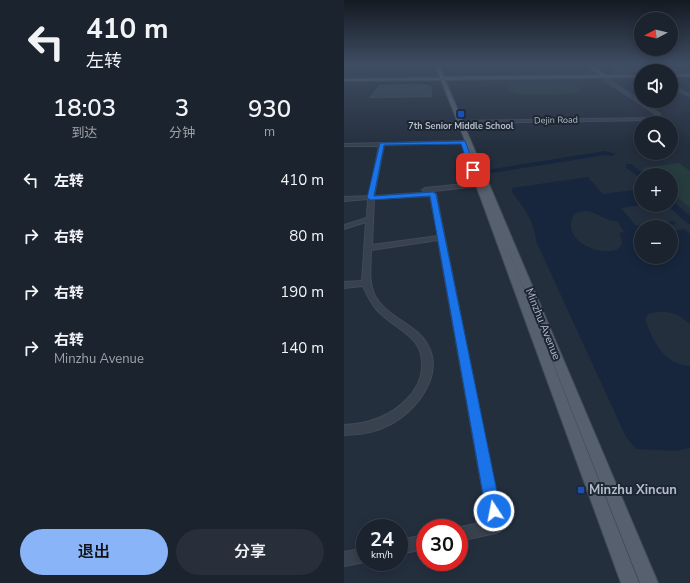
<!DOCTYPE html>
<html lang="zh">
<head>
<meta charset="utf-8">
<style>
	:root { --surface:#1b232e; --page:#282f3a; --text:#f1f3f6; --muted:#a0a4aa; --line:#39404a; --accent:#8ab4f8 }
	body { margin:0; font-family:"Nunito Sans","Noto Sans SC",sans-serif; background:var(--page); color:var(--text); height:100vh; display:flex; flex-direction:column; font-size:15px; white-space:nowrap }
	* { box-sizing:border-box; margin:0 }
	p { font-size:13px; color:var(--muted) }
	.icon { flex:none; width:22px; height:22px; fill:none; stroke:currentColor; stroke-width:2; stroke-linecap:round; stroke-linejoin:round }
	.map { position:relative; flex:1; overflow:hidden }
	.side { display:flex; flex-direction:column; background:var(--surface); width:344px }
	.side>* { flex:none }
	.guide { background:#1b232e; color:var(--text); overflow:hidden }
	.needle { width:26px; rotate:263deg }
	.buttons { position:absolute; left:290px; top:12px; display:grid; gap:8px }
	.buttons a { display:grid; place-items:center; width:44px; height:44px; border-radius:50%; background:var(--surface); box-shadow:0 2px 10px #0003,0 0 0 1px var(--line); font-size:20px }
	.speed { position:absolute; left:12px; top:519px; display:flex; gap:8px; font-size:20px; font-weight:700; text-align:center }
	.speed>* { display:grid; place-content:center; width:52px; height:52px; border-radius:50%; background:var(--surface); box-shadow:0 2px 10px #0003,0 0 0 1px var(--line); line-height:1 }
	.speed small { font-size:10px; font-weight:400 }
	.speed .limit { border:6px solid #d22; background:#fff; color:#111 }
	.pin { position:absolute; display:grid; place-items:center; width:34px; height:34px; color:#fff; margin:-17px; border-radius:8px; box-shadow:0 2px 6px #0006 }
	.me { position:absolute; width:44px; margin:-22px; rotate:349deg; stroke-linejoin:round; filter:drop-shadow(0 0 3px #0008) }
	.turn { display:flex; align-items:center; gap:14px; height:84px; padding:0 20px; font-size:18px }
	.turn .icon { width:52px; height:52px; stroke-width:2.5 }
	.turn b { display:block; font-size:28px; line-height:34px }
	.eta { display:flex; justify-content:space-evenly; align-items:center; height:68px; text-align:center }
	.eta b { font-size:24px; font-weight:600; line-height:28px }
	.cta { display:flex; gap:8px; margin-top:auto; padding:8px 20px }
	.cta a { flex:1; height:46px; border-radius:24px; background:var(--accent); color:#111; font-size:16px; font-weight:600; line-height:46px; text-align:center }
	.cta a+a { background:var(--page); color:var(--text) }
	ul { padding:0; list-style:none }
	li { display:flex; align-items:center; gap:12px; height:56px; padding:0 20px }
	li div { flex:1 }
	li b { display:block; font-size:15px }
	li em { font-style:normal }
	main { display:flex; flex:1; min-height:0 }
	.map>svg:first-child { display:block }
	.green { fill:#263c3f }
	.water { fill:#17263c; fill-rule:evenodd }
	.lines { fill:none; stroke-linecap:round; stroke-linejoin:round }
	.river { fill:#17263c; fill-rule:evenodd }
	.building { fill:#364354; stroke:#1f2835 }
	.minor-casing { stroke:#414a57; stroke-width:2 }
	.major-casing { stroke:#414a57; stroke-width:2 }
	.minor { fill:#38414e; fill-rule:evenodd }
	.major { fill:#56606e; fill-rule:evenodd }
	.route { fill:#1a73e8; stroke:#114b97 }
	.transit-dot { fill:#1a4fb4; stroke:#1d2633; stroke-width:1.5 }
	.labels { text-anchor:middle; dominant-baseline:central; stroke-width:4; stroke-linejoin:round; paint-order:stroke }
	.far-street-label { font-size:9px; fill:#b4bcc9; stroke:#1d2633 }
	.far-poi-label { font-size:9px; font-weight:bold; fill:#b4bcc9; stroke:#1d2633 }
	.street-label { font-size:11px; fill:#b4bcc9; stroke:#1d2633 }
	.near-poi-label { font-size:13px; font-weight:bold; fill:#b4bcc9; stroke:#1d2633; text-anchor:start }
</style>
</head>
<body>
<main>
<section class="side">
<div class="guide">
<div class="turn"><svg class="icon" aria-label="left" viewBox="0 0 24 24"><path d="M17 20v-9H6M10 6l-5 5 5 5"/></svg><div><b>410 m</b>左转</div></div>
</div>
<div class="eta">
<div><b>18:03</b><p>到达</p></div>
<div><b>3</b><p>分钟</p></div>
<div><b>930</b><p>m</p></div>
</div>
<ul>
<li><svg class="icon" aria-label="left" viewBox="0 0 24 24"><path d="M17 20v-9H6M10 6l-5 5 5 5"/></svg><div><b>左转</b></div><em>410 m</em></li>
<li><svg class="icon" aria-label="right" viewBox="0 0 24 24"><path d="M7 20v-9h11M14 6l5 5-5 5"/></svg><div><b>右转</b></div><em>80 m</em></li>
<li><svg class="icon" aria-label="right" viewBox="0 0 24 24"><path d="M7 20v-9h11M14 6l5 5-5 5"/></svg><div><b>右转</b></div><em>190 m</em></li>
<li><svg class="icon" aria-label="right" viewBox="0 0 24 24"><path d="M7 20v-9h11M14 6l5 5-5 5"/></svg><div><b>右转</b><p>Minzhu Avenue</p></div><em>140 m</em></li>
</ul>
<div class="cta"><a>退出</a><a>分享</a></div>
</section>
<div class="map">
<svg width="346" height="583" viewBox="0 0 346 583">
	<rect width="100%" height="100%" fill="#242f3e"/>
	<!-- green -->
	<path class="green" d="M167 83H227L235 87 236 90 232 93 225 94 177 95 167 92 163 90 164 87 168 85Z
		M335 163 346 171V208L327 192V175H307L298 168Z"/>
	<!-- water -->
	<path class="water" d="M244 177 259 194 290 190 297 197V205L277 208 292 226 329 221 333 224 324 226V227H297V257H327V229L329 231 341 229 346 234V324C333 312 320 309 304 314L301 319C309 341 320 365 346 366V448L332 451 292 449 282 437 192 241C191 221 179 207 168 192V188ZM243 211C254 213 261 221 273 221L280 232 275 233C294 267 207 249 231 213Z"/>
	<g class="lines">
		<!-- river -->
		<path class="river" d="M261 151 272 154 268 156 261 155 149 173 145 171 149 169Z
			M282 164H288L300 175H297V178L282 168Z
			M327 201 330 202 346 216V224L343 223 324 206 327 205Z"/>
	</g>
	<!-- building -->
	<path class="building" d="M79 83 88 85 89 98 23 99 35 84Z"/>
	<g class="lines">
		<defs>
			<path id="minor" d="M262 65H266L274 70 299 71 273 72Z
				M315 65C320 65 322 68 327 69 334 72 339 71 346 75 340 76 321 69 315 65Z
				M265 78 267 79 265 80 316 114 313 120 111 123 109 122 111 121 311 118 313 115 260 80Z
				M327 86 346 94V96L327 88Z
				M119 141H121V143L40 145 30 196 89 192 92 194 159 526 157 531 152 533 115 541V528H113L144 521 94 240 27 250C27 265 24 280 30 294 41 317 71 323 83 344 101 374 73 410 47 424 32 432 17 435 0 435V425C25 424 46 417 63 399 71 391 77 381 78 369 81 335 52 331 33 310 26 302 23 295 19 286L0 288V282L18 281 22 222 0 229V225L23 218 24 199 0 201V197L25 196 35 146H0V144ZM86 196 94 236 28 245 30 199Z
				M141 182 143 183V185L81 192 78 190 81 188Z
				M81 535V549L55 554V540Z
				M21 548V562L0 566V552Z"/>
			<path id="major" d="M91 65H95L100 77 257 75 241 65H246L262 75H297V77L101 80 314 583H296L155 226 295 583H277L125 166 128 164 131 166 97 80 0 81V79L96 78Z
				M346 74V76L327 77V75Z"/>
		</defs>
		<!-- minor casing -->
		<use href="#minor" class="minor-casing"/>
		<!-- major casing -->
		<use href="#major" class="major-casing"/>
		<!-- minor -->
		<use href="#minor" class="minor"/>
		<!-- major -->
		<use href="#major" class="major"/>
	</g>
	<!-- sky -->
	<linearGradient id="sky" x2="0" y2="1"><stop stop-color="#141a22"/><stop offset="0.44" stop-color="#3f4d63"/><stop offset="1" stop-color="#3f4d63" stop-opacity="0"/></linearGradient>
	<rect width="346" height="147" fill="url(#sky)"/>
	<!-- route -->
	<path class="route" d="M121 141 132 170V172L126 170 117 144 40 145 30 196 89 192 92 194 157 511 155 516 150 518 144 516 142 511 86 196 27 200 23 198 36 143Z"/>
	<!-- markers -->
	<g class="transit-dot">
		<rect x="113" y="110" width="8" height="8" rx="2"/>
		<rect x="233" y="486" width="8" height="8" rx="2"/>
	</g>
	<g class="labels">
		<!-- far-street labels -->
		<g class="far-street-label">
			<text transform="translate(212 120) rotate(-1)">Dejin Road</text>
		</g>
		<!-- far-poi labels -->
		<g class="far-poi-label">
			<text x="117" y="126">7th Senior Middle School</text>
		</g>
		<!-- street labels -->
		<g class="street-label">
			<text transform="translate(199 324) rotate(68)">Minzhu Avenue</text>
		</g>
		<!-- near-poi labels -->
		<g class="near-poi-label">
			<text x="245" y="490">Minzhu Xincun</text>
		</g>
	</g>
</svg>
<div class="buttons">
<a><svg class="needle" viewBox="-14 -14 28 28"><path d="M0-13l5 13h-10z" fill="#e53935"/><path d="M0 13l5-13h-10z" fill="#a0a4aa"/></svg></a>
<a><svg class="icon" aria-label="sound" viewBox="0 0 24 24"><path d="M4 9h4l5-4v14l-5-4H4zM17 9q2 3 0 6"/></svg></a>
<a><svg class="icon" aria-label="search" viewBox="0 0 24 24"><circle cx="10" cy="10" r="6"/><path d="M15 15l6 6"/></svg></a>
<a>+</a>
<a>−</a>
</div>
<div class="speed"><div>24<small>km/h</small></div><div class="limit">30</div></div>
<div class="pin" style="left:129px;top:170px;background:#d93025"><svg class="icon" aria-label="arrive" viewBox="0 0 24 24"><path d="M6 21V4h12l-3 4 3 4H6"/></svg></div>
<svg class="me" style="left:150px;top:511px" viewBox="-20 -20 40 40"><circle r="17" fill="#1a73e8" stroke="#fff" stroke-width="3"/><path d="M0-11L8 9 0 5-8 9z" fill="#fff"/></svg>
</div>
</main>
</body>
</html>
